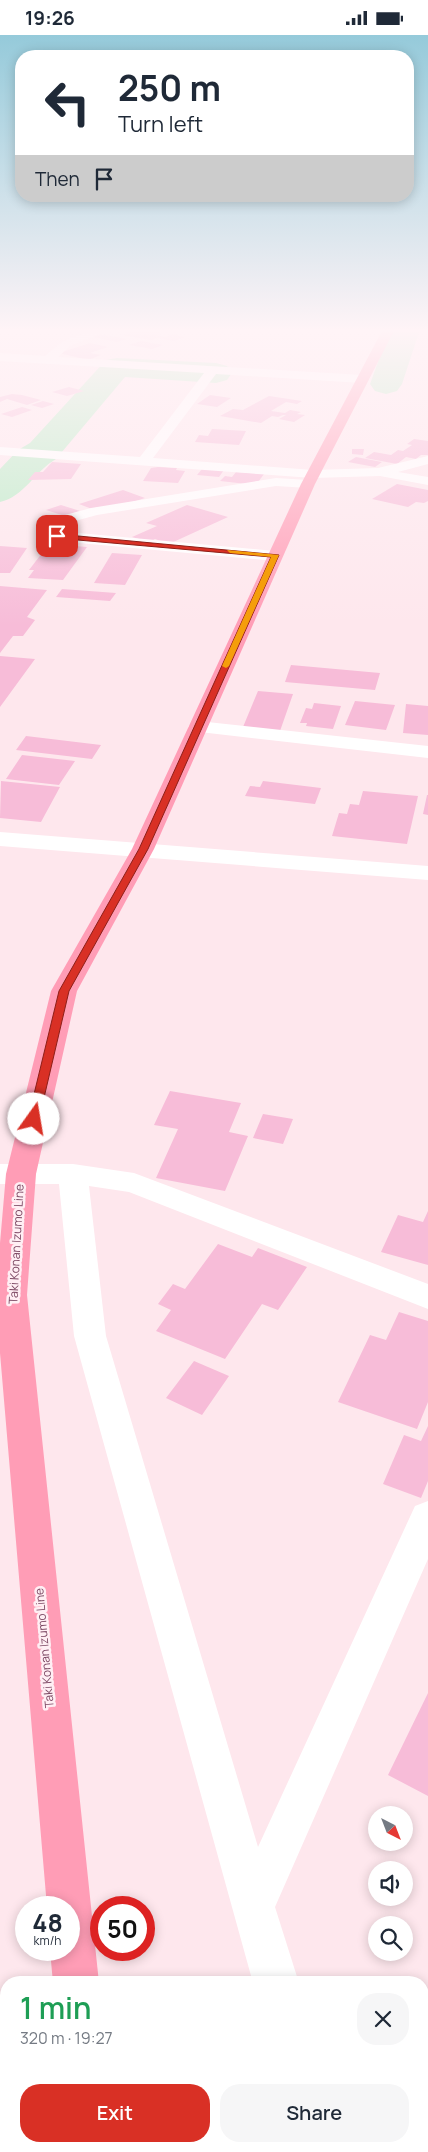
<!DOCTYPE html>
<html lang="en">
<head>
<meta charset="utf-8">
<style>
	:root { --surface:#fff; --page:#f6f6f7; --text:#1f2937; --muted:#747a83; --accent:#d93025 }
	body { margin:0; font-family:Manrope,sans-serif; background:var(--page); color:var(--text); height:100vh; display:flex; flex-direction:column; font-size:19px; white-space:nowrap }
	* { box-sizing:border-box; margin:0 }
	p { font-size:16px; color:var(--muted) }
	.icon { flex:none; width:28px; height:28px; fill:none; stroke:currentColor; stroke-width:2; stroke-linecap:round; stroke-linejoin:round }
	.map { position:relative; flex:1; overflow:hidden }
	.panel { position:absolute; left:0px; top:1941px; width:429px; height:176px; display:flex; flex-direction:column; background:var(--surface); border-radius:20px 20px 0 0; box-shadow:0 2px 12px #0003 }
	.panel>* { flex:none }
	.banner { position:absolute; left:15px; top:15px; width:399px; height:152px; border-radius:20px; box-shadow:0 2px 12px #0003; background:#fff; color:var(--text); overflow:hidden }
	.needle { width:32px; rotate:138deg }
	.tools { position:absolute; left:368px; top:1771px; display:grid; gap:10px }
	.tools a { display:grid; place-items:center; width:45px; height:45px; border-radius:50%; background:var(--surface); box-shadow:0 2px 12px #0003; font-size:25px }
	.speed { position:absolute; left:15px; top:1861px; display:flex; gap:10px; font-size:25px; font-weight:700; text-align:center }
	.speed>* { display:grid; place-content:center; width:65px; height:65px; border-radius:50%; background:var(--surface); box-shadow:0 2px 12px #0003; line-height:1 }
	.speed small { font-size:12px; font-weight:400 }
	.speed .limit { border:8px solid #d22; background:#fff; color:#111 }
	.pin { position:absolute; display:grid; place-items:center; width:42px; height:42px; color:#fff; margin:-21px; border-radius:10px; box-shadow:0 2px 8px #0006 }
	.me { position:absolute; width:55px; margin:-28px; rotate:13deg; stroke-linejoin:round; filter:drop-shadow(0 0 4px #0008) }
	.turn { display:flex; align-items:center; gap:18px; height:105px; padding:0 20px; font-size:22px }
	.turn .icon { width:65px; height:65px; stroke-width:2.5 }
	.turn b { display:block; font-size:35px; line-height:42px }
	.then { display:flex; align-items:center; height:48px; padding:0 20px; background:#0003; gap:10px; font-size:19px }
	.round { display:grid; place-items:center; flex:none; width:52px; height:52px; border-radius:20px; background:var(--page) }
	.overview { display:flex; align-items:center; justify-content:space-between; height:85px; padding:0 20px }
	h1 { font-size:30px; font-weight:600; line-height:38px; color:#1e9e55 }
	.cta { display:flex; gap:10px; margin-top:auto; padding:10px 20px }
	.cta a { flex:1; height:58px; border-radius:20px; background:var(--accent); color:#fff; font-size:20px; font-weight:600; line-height:58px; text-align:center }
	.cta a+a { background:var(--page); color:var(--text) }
	.status { display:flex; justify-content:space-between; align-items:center; height:35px; padding:0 25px; background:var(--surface); direction:ltr }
	.status svg { height:14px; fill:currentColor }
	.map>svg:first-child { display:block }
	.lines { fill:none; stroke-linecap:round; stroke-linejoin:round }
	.river { fill:#b9ebc6; fill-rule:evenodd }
	.building { fill:#f7bcd8 }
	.minor { fill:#fff; fill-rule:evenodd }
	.major { fill:#ff9db6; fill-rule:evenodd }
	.route { fill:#d93025; stroke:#8d1f18 }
	.slow { fill:#f59e0b }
	.labels { text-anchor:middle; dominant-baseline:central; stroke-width:5; stroke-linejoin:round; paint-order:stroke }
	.street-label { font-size:12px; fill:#7c4863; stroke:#ffeff4 }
</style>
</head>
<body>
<div class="status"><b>19:26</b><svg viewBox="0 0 49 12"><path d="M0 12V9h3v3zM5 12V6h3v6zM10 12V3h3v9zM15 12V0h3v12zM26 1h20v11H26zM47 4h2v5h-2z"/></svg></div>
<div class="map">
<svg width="428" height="2117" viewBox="0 0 428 2117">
	<rect width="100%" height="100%" fill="#fee7ed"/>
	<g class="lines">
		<!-- river -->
		<path class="river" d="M390 294H420L402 349 397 356 386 359 375 356 370 349Z
			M117 323 216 328 227 331 232 338 227 345 216 348 125 342 56 424C35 436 24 462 0 467V434L18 415 30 408 106 325Z"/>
	</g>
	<!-- building -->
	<path class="building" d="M137 294 162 298 157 300 166 302 172 299 185 302 174 306 157 303 151 305 122 300Z
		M100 300 112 301 127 304 117 307 93 302Z
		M141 306 163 310 152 314 129 310Z
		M90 308 108 312 90 318 101 320 88 325 59 318Z
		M69 352 84 356 67 361 52 357Z
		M12 359 22 360 41 365 27 370 7 364 0 367V362Z
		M210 360 231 363 217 372 197 369Z
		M269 361 302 366 297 369 286 367 271 376 285 378 290 375 301 377 297 379 305 380 294 387 279 384 286 380H283L278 382 272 381 261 388 220 381 233 374 243 375Z
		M43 366 54 369 42 373 31 370Z
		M22 372 32 375 12 382 1 379Z
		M212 394 246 396 239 410 195 407 199 400 208 401Z
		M414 404 428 406V420H421L416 424 406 422 397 429 365 423 374 417 391 420 398 415 403 416 412 410 407 409Z
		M352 414H364L363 420 352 419Z
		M356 422 382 427 375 432 348 427Z
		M52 427 81 429 71 444 28 445 35 437H43Z
		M158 432 177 433 176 435 185 436 178 448 143 446 151 433Z
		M202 434 224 435 219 442 197 440Z
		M236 437 264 439 256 450 220 446 225 441 232 442Z
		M397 449 428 455V466L424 468 416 467 408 472 372 464Z
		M123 455 145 463 108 475 98 472 92 474 79 469Z
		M61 470 80 476 65 481 46 475Z
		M187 470 228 482 169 509 155 504 149 507 132 502 157 491 146 488Z
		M49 509 87 512 63 545 28 543 34 535H29Z
		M0 511 27 513 10 538H0Z
		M112 518 142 520 125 550 94 548Z
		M0 551 47 555 27 582 35 585 23 601H13L0 618Z
		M62 554 116 558 110 566 56 562Z
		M0 621 35 624 0 672Z
		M291 630 380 638 375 655 285 647Z
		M258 656 293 659 280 696 243 692Z
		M355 666 395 670 386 695 345 690Z
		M314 668 341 671 333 694 306 691 307 688H300L306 673 312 674Z
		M406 669 428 671V700L403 698Z
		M26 701 101 710 92 724 16 715Z
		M22 720 75 726 59 750 6 744Z
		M1 746 60 752 41 787 0 783Z
		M263 746 321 753 315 769 245 761 250 751 260 752Z
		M363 756 418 761 407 809 332 801 339 778 347 779 350 769 359 770Z
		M427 760H428V780L423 779Z
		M170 1056 241 1068 229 1097 248 1101 225 1156 156 1143 178 1094 154 1090Z
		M263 1079 293 1084 283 1109 253 1103Z
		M428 1176V1230L381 1217 398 1180 423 1187Z
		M218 1209 252 1222 258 1213 307 1232 278 1275 262 1269 225 1324 156 1296 171 1275 158 1269 173 1249 185 1254Z
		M399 1277 428 1286V1367L417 1394 338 1367 370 1300 386 1305Z
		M194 1326 229 1341 202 1380 166 1363Z
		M428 1391V1446L421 1463 383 1449 404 1400 421 1406Z
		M428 1658V1761L388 1740Z
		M422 1979 428 1982V2003L422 2000Z"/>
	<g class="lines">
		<!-- minor -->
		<path class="minor" d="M95 294H111L70 311 58 322 362 340 368 344 362 348 216 339 153 423 313 435 378 433 428 421V429L398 437 428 442V450L380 441 313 443 0 420V412L140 422 204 338 0 326V318L45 321 62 307Z
			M276 443 308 445 315 449 308 453 276 451 97 480 75 486 68 497 275 516 283 521 281 524 275 526 57 506 49 501 65 480 91 473Z
			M198 686 428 711V723L191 696 188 692 191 688Z
			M0 797 428 831V845L0 811Z
			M0 1129H73L134 1138 428 1249V1274L129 1157 89 1151 106 1301 258 1812 415 1471 428 1466V1524L275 1872 299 1948H253L74 1301 59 1149H0Z
			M301 2111H351L353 2117H303Z"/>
		<!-- major -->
		<path class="major" d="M383 294H395L315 449 154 814 77 956 36 1139 27 1260 99 1948H53L50 1915H69V1872H47L0 1318V1208L6 1139 51 956 132 814 301 449Z
			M66 2111H116L117 2117H67Z"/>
	</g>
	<!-- sky -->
	<linearGradient id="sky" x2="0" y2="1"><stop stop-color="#95cada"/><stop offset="0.5" stop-color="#fff4f7"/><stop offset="1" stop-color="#fff4f7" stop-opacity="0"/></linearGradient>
	<rect width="428" height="591" fill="url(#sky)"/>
	<!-- route -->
	<path class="route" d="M57 499 279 520 148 814 69 956 39 1084 34 1088 28 1084 59 956 139 814 271 522 55 503Z"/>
	<!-- slow -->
	<path class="slow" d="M227 515 279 520 229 631 226 633 222 631 271 522 230 518Z"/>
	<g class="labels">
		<!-- street labels -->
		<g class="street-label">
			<text transform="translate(16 1209) rotate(-87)">Taki Konan Izumo Line</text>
			<text transform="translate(44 1613) rotate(-95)">Taki Konan Izumo Line</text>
		</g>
	</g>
</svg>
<div class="tools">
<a><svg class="needle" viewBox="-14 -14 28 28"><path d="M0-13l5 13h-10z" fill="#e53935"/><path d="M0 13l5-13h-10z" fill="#747a83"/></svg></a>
<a><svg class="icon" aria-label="sound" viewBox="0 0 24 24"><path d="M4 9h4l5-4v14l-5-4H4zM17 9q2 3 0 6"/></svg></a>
<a><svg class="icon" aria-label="search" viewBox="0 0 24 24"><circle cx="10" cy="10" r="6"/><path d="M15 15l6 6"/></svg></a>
</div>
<div class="speed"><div>48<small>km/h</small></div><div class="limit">50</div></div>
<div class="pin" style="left:57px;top:501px;background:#d93025"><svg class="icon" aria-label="arrive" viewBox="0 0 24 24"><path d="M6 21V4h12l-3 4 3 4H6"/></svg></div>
<svg class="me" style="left:34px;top:1084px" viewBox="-20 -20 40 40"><circle r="19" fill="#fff"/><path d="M0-13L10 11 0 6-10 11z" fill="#d93025"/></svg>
<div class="banner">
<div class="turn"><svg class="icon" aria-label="left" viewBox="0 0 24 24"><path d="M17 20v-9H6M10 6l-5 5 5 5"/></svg><div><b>250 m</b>Turn left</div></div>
<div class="then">Then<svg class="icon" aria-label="arrive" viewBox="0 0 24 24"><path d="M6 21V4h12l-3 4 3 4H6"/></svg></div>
</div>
<section class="panel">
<div class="overview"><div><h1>1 min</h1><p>320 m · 19:27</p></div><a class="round"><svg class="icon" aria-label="close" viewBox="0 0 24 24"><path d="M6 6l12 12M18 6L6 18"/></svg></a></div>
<div class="cta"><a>Exit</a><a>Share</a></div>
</section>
</div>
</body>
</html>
